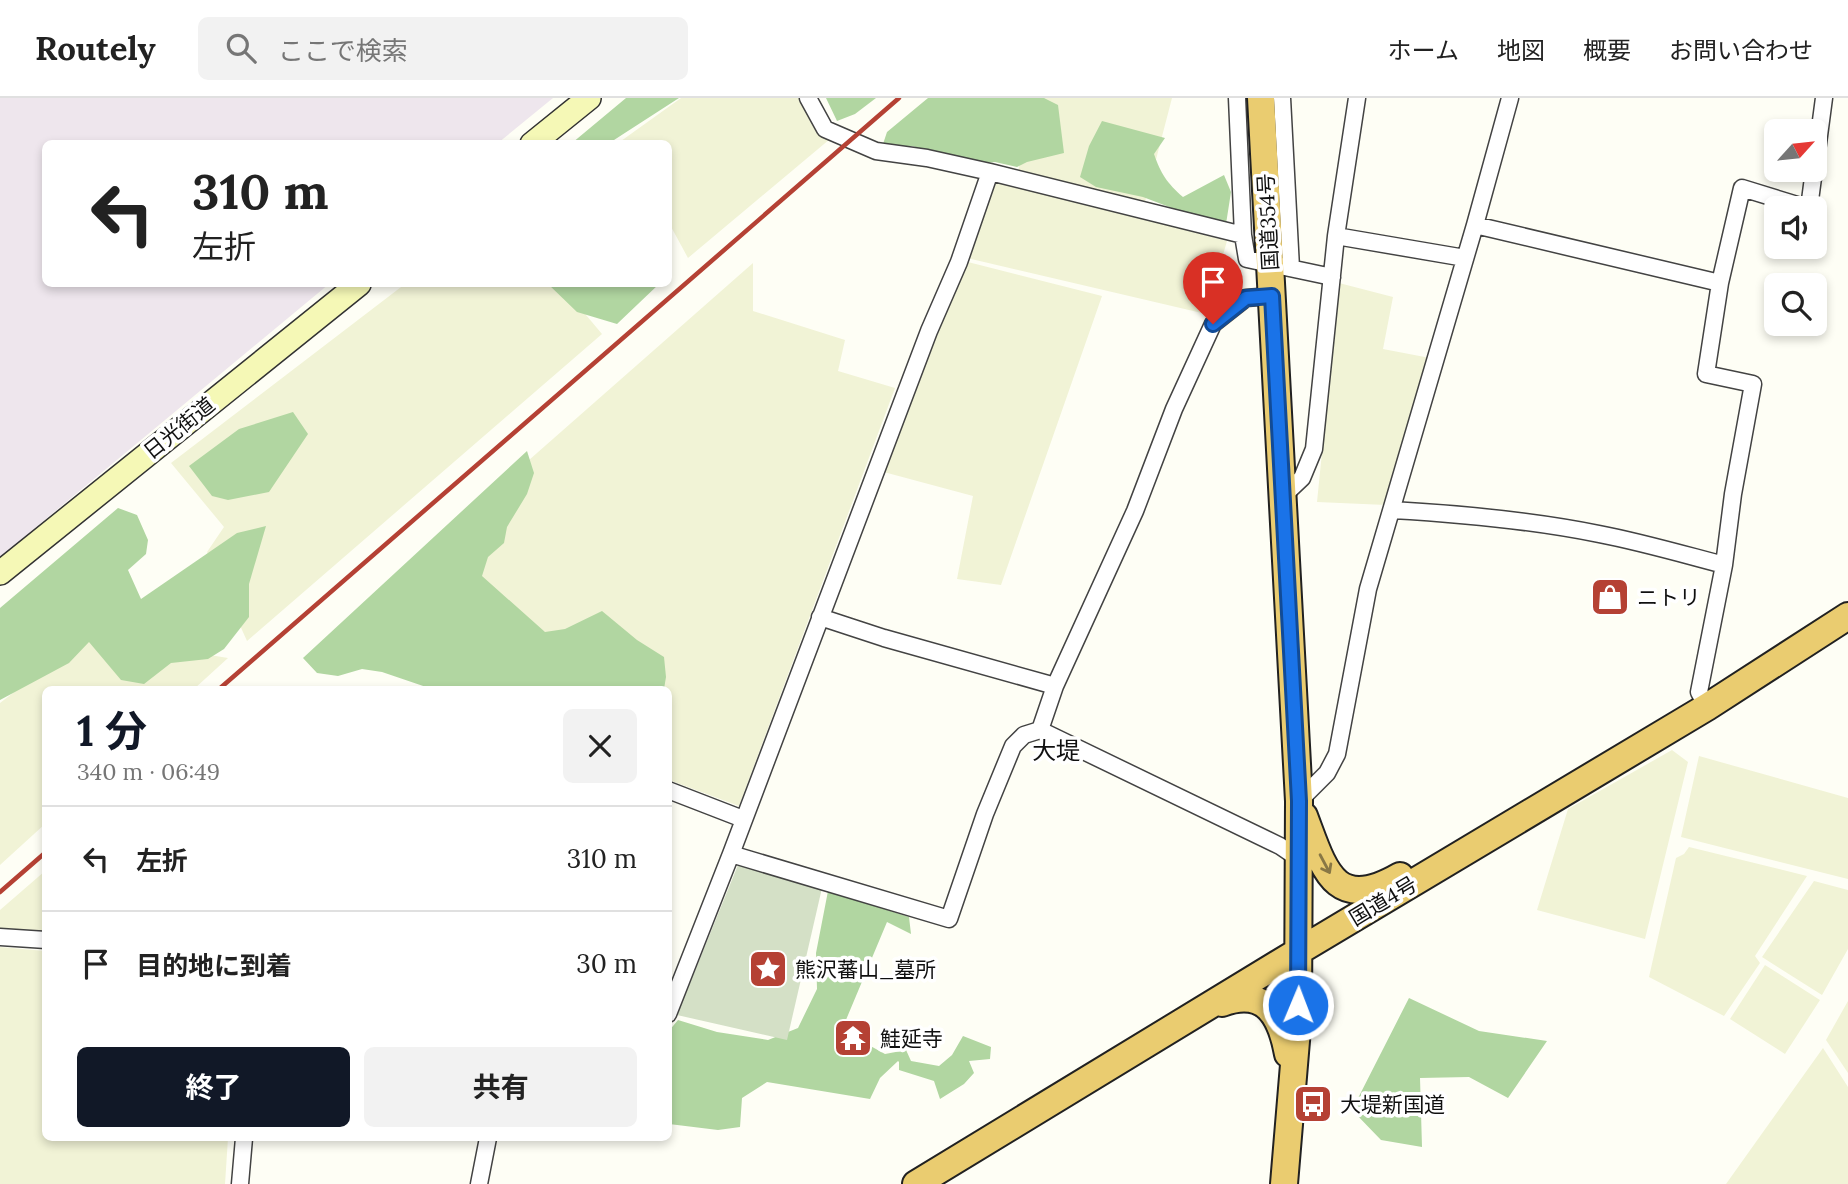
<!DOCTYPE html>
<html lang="ja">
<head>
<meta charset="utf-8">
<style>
	:root { --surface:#fff; --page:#f2f2f2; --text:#222; --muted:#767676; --line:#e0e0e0; --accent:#111827 }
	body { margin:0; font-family:Lora,"Noto Sans JP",serif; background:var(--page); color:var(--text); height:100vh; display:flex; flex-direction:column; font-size:26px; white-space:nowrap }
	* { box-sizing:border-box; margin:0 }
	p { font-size:23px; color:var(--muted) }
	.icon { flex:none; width:38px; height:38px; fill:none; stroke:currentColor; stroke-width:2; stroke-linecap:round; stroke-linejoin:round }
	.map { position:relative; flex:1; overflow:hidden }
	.side { position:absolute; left:42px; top:588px; width:630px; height:455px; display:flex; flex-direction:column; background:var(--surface); border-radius:10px; box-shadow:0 4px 10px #0003 }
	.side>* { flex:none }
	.banner { position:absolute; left:42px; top:42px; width:630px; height:147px; border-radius:10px; box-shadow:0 4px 10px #0003; background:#fff; color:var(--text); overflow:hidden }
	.needle { width:46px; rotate:63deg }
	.buttons { position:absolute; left:1764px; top:21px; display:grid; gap:14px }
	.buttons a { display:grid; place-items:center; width:63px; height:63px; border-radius:10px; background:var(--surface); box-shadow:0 4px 10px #0003; font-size:35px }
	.pin { position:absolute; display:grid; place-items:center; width:60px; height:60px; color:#fff; margin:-72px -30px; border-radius:50% 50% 50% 0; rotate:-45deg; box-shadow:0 0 7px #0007 }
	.pin .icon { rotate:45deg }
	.me { position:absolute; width:77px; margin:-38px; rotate:1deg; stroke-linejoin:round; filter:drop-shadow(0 0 5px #0008) }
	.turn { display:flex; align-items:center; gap:24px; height:147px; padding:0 35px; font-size:32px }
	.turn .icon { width:91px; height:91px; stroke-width:2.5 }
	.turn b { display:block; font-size:49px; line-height:60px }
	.round { display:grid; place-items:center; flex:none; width:74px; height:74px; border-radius:10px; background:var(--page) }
	.head { display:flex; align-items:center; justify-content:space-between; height:119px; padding:0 35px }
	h1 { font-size:42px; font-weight:700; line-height:52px; color:var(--accent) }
	.action { display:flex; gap:14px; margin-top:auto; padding:14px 35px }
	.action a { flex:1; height:80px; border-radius:10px; background:var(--accent); color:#fff; font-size:28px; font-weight:700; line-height:80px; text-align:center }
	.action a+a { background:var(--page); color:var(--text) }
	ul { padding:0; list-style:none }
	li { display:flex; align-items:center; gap:21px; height:105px; padding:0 35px; border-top:2px solid var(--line) }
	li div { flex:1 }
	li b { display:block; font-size:26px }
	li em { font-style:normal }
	header { display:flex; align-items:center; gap:42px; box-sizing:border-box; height:98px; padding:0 35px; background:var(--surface); border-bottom:2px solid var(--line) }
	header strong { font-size:33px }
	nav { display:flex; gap:38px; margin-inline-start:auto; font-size:24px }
	.search { width:490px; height:63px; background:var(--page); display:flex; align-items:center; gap:18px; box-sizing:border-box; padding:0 24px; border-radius:10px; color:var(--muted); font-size:26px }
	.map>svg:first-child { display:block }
	.industrial { fill:#eee6ed }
	.farmland { fill:#f1f3d6 }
	.forest { fill:#b1d6a1 }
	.cemetery { fill:#d4e0c6 }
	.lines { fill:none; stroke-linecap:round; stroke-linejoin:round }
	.minor-casing { stroke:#434343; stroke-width:19 }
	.secondary-casing { stroke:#323232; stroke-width:26 }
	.trunk-casing { stroke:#212121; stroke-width:30 }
	.minor { stroke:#fff; stroke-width:16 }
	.secondary { stroke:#f5f8b6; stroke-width:23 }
	.trunk { stroke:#eacc70; stroke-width:26 }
	.rail { stroke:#b54134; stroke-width:4.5 }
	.oneway { stroke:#887745 }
	.route-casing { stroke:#114b97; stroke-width:18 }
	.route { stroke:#1a73e8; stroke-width:12 }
	.labels { text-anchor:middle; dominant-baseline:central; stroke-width:7; stroke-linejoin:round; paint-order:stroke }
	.street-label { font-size:21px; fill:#101010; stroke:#fff }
	.poi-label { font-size:21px; fill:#101010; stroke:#fff; text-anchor:start }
	.quarter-label { font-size:24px; fill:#101010; stroke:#fff }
</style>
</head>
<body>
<header>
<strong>Routely</strong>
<div class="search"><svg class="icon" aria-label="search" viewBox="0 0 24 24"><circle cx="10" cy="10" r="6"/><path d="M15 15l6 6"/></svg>ここで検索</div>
<nav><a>ホーム</a><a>地図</a><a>概要</a><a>お問い合わせ</a></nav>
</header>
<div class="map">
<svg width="1848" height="1086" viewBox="0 0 1848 1086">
	<rect width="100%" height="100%" fill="#fefef5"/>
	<!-- industrial -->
	<path class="industrial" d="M0 0H553L498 45 46 46V186H329L0 459Z"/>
	<!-- farmland -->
	<path class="farmland" d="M681 0H812L830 41 688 160 669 125 668 46 623 45 621 43Z
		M1033 0H1172L1145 104 1018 74Z
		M994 81 1227 143 1206 216 967 160Z
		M964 163 1102 198 1001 487 957 481 973 398 880 373Z
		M753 165V213L845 242 838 273 895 290 739 708 669 682 668 592 637 591 397 478Z
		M1339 185 1393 199 1383 251 1430 260 1386 407 1317 404Z
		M405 186H560L602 236 247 543 207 454 224 429 171 365Z
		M88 537 228 560 194 591 46 592 45 726 0 767V605Z
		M1672 652 1688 664 1645 841 1537 812 1568 711Z
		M1699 658 1848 700V781L1681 739Z
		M1689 749 1807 778 1755 858 1760 865 1724 918 1649 879 1676 760 1684 756Z
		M45 773V833L0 830V812Z
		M1814 783 1848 792V851L1822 897 1762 859Z
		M0 849 45 853 46 1040H228L225 1086H0Z
		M1765 867 1820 902 1785 956 1730 921Z
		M1848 903V975L1826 942Z
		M1823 950 1848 989V1086H1726Z"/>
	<!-- forest -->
	<path class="forest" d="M626 0H679L614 42 615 45H572Z
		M826 0H876L855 16 837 23Z
		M928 0H1044L1058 7 1064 55 1027 64 1017 69 995 64 978 66 912 48 896 50 882 49 887 34Z
		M1102 23 1165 40 1154 56C1161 76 1167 85 1183 99L1224 77 1231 94 1226 126 1193 118 1143 99 1096 89 1080 79 1089 48Z
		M548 186H659L617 226 577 214Z
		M293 314 308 336 269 394 228 402 212 398 189 368 239 331Z
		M527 353 534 375 527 396 507 429 504 445 488 459 482 478 545 534 565 531 602 513 637 542 664 559 666 579 664 591H432L382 574 362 571 338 578 317 575 303 560Z
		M118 410 137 417 148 442 146 456 128 472 141 501 237 435 266 428 249 486V519L224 551 208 561 171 565 144 586 121 582 89 544 69 565 0 602V510Z
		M828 793 909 819 911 836 887 824 843 929 849 940 865 945 885 956 901 953 902 943 911 963 939 968 952 957 963 938 991 949 990 961 969 963 974 975 964 986 940 1001 934 983 899 972V964L898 963 880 980 870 1001 767 984 742 1000 740 1029 718 1032 669 1026 668 934 678 922 717 934 768 942 798 930 817 891 816 855Z
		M1409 900 1479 933 1547 943 1508 1000 1469 979 1420 980 1422 1049 1381 1042 1352 1012Z"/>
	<!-- cemetery -->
	<path class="cemetery" d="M738 767 822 790 787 942 677 917Z"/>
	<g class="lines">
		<defs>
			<path id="minor" d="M808 0 825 31 876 53 927 60 990 74 1243 137 1247 161 1332 179
				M1237 0 1243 137
				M1282 0 1291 170
				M1815 68 1824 0
				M1809 110 1814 72
				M1475 127 1720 185
				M1336 138 1465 160
				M1283 398 1302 380 1314 351 1336 138 1357 0
				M1392 412C1462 416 1530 422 1599 436 1641 444 1682 456 1724 467
				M820 519 884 540 1055 588
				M1707 609 1699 594 1724 467 1733 396 1753 286 1706 276 1720 185 1742 90 1807 110
				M1040 632 1055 588 1135 413 1174 311 1213 226 1246 200 1272 198
				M668 692 743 721
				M1299 703 1327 675 1337 656 1368 491 1475 127 1510 0
				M731 756 949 821 985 716 1013 648 1024 637 1040 632 1280 748 1299 761
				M0 839 46 842
				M668 916 731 756 929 233 959 164 990 74
				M240 1086 244 1040
				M479 1086 488 1040"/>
			<path id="secondary" d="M532 46 589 0
				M0 475 359 186"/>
			<path id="trunk" d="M1261 0 1299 703 1298 919 1284 1086
				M1304 718C1324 771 1334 816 1400 778
				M1222 905C1266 889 1281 918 1288 956
				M916 1086 1299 853 1707 609 1848 518"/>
		</defs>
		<!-- minor casing -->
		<use href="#minor" class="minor-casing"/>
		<!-- secondary casing -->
		<use href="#secondary" class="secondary-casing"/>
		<!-- trunk casing -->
		<use href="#trunk" class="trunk-casing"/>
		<!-- minor -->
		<use href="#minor" class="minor"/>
		<!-- secondary -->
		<use href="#secondary" class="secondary"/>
		<!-- trunk -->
		<use href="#trunk" class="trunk"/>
		<!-- rail -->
		<path class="rail" d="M218 592 899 0
			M0 794 46 754"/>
	</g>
	<!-- one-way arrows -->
	<defs><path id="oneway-shaft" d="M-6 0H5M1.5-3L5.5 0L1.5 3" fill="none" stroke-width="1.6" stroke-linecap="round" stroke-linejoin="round" transform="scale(1.75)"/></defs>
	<use class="oneway" href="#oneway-shaft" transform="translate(1325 766) rotate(62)"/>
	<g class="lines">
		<defs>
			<path id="route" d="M1213 226 1246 200 1272 198 1299 703 1298 907"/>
		</defs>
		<!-- route casing -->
		<use href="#route" class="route-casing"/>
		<!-- route -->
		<use href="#route" class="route"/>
	</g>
	<!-- icons -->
	<defs>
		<symbol id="shop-square" viewBox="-11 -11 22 22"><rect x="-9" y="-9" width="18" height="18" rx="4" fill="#b54134" stroke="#fff"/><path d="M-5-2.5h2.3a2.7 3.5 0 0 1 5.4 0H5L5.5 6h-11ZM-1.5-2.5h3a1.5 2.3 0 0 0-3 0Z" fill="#fff"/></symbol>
		<symbol id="sight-square" viewBox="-11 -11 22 22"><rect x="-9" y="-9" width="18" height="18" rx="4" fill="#b54134" stroke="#fff"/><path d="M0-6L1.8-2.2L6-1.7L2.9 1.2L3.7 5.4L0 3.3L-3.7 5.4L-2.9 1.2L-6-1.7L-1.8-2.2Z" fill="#fff"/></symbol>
		<symbol id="temple-square" viewBox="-11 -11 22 22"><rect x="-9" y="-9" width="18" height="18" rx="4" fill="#b54134" stroke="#fff"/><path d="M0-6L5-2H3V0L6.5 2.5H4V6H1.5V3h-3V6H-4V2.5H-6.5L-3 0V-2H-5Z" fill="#fff"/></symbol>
		<symbol id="bus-square" viewBox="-11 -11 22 22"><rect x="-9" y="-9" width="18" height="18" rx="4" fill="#b54134" stroke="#fff"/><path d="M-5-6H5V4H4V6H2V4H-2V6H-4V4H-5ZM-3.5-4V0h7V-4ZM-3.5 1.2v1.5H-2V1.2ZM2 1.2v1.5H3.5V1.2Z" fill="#fff"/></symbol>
	</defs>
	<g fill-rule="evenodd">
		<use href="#shop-square" x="1588" y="477" width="44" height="44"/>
		<use href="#sight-square" x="746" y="849" width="44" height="44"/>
		<use href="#temple-square" x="831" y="918" width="44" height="44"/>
		<use href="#bus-square" x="1291" y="984" width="44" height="44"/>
	</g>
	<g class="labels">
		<!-- street labels -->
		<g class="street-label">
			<text transform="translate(1268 124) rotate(-93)">国道354号</text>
			<text transform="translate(179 330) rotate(-39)">日光街道</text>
			<text transform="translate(1383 803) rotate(-31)">国道4号</text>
		</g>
		<!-- poi labels -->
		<g class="poi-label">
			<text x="1637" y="499">ニトリ</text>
			<text x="795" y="871">熊沢蕃山_墓所</text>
			<text x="880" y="940">鮭延寺</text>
			<text x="1340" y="1006">大堤新国道</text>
		</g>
		<!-- quarter labels -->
		<g class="quarter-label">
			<text x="1056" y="652">大堤</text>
		</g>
	</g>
</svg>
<div class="buttons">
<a><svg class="needle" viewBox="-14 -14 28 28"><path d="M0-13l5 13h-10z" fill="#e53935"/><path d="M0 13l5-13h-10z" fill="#767676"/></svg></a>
<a><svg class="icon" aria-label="sound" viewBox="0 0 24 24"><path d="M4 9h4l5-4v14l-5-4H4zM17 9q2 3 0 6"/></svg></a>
<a><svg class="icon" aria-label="search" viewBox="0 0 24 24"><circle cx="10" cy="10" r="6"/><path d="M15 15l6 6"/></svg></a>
</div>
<div class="pin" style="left:1213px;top:226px;background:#d93025"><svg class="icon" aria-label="arrive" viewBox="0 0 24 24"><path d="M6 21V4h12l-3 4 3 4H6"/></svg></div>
<svg class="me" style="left:1298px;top:907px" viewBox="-20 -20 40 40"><circle r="17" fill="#1a73e8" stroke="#fff" stroke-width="3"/><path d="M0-11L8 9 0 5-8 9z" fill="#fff"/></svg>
<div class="banner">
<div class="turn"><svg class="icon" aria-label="left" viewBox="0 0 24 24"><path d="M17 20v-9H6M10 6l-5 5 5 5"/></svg><div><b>310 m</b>左折</div></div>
</div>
<section class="side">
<div class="head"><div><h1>1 分</h1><p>340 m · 06:49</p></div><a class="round"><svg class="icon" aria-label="close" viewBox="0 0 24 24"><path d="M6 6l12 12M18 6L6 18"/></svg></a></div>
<ul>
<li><svg class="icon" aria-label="left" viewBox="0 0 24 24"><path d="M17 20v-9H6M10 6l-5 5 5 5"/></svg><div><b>左折</b></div><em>310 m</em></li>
<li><svg class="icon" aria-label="arrive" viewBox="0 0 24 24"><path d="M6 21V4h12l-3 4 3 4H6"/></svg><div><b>目的地に到着</b></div><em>30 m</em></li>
</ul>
<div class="action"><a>終了</a><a>共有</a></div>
</section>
</div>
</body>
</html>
